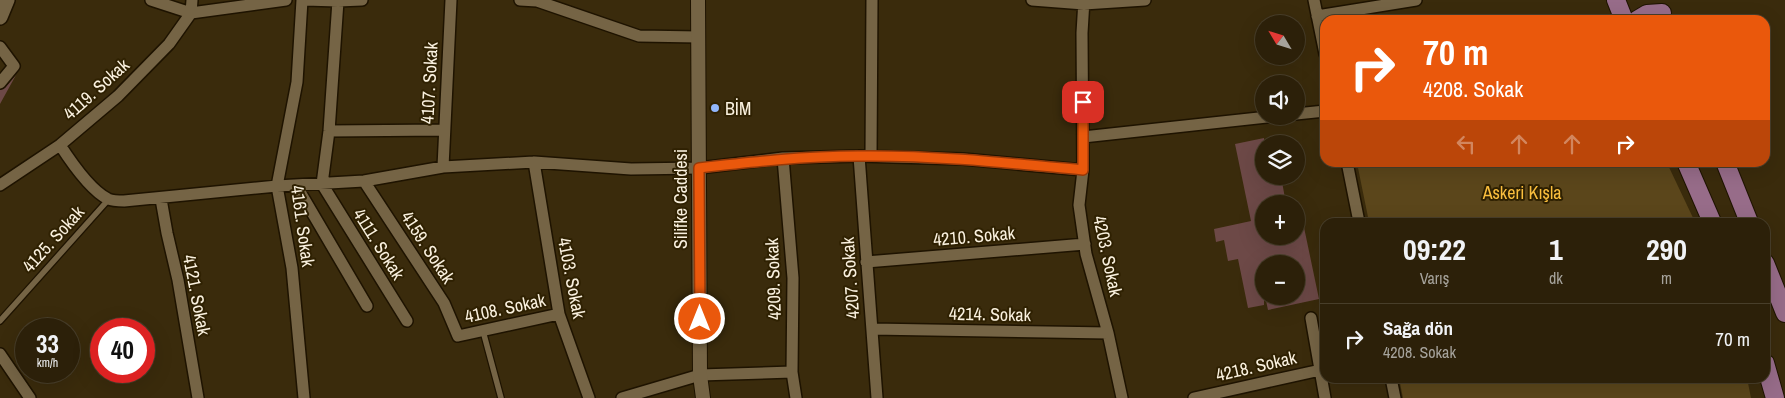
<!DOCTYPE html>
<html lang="tr">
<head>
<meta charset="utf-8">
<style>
	:root { --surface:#2c2009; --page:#342812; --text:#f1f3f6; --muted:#a6a39c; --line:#483e2a }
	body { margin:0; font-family:"Archivo Narrow",sans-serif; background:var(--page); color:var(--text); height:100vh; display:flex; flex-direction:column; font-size:19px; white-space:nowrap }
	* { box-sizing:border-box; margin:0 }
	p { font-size:16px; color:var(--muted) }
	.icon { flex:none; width:28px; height:28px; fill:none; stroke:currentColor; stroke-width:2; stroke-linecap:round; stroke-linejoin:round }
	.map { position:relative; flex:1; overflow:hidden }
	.side { position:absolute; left:1320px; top:218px; width:450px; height:165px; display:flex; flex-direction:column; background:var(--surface); border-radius:15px; box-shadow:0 5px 20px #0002,0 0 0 1px var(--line) }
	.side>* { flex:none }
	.guide { position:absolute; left:1320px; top:15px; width:450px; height:152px; border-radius:15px; box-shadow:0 5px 20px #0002,0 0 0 1px var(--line); background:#ea580c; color:#fff; overflow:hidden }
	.needle { width:32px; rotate:308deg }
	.controls { position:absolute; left:1255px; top:15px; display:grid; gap:10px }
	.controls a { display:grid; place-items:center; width:50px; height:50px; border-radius:50%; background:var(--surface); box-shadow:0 5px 20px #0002,0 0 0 1px var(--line); font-size:25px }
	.speed { position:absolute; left:15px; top:318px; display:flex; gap:10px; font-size:25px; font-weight:700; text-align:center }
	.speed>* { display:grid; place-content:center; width:65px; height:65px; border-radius:50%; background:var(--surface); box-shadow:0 5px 20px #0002,0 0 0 1px var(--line); line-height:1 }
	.speed small { font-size:12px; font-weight:400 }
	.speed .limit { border:8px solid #d22; background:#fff; color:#111 }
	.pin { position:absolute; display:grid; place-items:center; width:42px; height:42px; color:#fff; margin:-21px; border-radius:10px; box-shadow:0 2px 8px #0006 }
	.me { position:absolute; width:55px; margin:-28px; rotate:0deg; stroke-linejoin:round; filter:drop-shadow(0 0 4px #0008) }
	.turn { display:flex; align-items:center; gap:18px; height:105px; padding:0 20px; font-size:22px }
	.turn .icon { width:65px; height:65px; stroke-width:2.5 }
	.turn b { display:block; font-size:35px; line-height:42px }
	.lanes { display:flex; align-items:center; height:48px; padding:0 20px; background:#0003; justify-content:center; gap:25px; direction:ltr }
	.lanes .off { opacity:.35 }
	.eta { display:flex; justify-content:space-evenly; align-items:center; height:85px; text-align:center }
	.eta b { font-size:30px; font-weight:800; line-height:35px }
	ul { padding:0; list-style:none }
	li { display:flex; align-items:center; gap:15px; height:70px; padding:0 20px; border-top:1px solid var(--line) }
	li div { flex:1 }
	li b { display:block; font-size:19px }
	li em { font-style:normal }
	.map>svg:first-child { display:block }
	.green { fill:#5b461b }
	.building { fill:#6d4947 }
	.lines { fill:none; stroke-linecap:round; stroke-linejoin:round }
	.service-casing { stroke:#1e1300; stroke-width:8 }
	.minor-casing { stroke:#1e1300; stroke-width:14 }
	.tertiary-casing { stroke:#1e1300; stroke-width:16 }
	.secondary-casing { stroke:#1e1300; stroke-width:18 }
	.primary-casing { stroke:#1e1300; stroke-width:20 }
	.service { stroke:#756445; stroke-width:5.5 }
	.minor { stroke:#756445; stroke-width:11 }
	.tertiary { stroke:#756445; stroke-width:14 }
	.secondary { stroke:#756445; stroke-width:15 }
	.primary { stroke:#976c89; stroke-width:18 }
	.route-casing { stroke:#983908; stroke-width:12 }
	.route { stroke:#ea580c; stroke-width:9 }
	.poi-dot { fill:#92b7fd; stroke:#2f2102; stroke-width:2 }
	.labels { text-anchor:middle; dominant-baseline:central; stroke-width:4; stroke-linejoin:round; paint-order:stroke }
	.street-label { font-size:18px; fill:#faf1df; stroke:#2f2102 }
	.poi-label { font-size:18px; fill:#faf1df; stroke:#2f2102; text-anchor:start }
	.park-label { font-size:18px; fill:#fbbf3e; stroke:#2f2102 }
</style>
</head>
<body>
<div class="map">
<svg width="1785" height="398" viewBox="0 0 1785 398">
	<rect width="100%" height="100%" fill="#3a2b0c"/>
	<!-- green -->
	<path class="green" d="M1357 163H1667L1695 222H1369Z
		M1399 378H1747L1751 398H1403Z"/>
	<!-- building -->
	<path class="building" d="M16 75 0 104V90L5 88Z
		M1264 138V176H1281L1286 204H1264V236H1296V214L1301 213 1319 299 1268 310 1265 296H1296V264H1264V305L1248 308 1238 259 1228 261 1224 240 1216 242 1214 229 1251 221 1235 144Z"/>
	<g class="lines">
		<defs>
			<path id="service" d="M0 321 109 199
				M483 331 501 398"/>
			<path id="minor" d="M151 0 191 13 286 0
				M302 0 297 82 277 186 292 268 304 398
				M305 0 338 1 362 0
				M520 0 537 1 639 36 699 37
				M1032 0 1084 4 1145 0
				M1084 0 1082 33 1083 170 1079 205 1086 254 1108 333 1122 398
				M1314 0 1325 54
				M338 1 329 131 322 184 407 321
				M1317 16 1416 0
				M0 47 14 66 0 83
				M1296 114 1325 111
				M329 131 444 130
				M1083 137 1277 116
				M60 145C71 162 90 190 108 199 113 201 120 201 124 201L277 186 364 181 443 167 534 162 631 169 699 168 783 158 859 156 963 159 1083 170
				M859 156 877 398
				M871 156 872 0
				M783 158 793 278 792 372 796 398
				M534 162 559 314 589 398
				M1347 162 1359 222
				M443 167 451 0
				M364 181 444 303 458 336 559 314
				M0 185 60 145 118 96 169 44 191 13 192 0
				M296 185 367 306
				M161 199 167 233 178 280 198 398
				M866 262 1085 244
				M1311 318 1325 398
				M872 329 1108 333
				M0 354 30 398
				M1391 378 1395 398
				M622 398 700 375 792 372
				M1194 398 1325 369"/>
			<path id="tertiary" d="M698 0 700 375 703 398"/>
			<path id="secondary" d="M0 17 7 0"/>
			<path id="primary" d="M1616 0 1624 20
				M1637 20 1647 14 1662 13
				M1686 162 1712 222
				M1725 162 1749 222
				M1765 263 1785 313
				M1765 363 1775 398"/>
		</defs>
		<!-- service casing -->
		<use href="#service" class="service-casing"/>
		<!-- minor casing -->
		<use href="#minor" class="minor-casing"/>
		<!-- tertiary casing -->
		<use href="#tertiary" class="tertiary-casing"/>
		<!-- secondary casing -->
		<use href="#secondary" class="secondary-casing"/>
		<!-- primary casing -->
		<use href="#primary" class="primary-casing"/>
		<!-- service -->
		<use href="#service" class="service"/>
		<!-- minor -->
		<use href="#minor" class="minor"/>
		<!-- tertiary -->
		<use href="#tertiary" class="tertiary"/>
		<!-- secondary -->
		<use href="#secondary" class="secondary"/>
		<!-- primary -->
		<use href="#primary" class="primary"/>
	</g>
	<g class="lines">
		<defs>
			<path id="route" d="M700 319 699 168C752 162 805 156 858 156 934 155 1009 163 1083 170V102"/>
		</defs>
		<!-- route casing -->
		<use href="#route" class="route-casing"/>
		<!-- route -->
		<use href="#route" class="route"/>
	</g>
	<!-- markers -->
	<circle class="poi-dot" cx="715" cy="108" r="5"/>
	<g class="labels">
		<!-- street labels -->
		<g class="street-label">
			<text transform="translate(429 83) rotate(-87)">4107. Sokak</text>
			<text transform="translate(96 89) rotate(-42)">4119. Sokak</text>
			<text transform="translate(680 199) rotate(-90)">Silifke Caddesi</text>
			<text transform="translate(303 226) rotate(82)">4161. Sokak</text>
			<text transform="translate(974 236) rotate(-5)">4210. Sokak</text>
			<text transform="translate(53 239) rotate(-48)">4125. Sokak</text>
			<text transform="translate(379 244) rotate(58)">4111. Sokak</text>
			<text transform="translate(428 247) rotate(57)">4159. Sokak</text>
			<text transform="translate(1108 256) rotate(78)">4203. Sokak</text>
			<text transform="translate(572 278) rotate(79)">4103. Sokak</text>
			<text transform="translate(850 278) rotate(-94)">4207. Sokak</text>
			<text transform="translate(773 279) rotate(-92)">4209. Sokak</text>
			<text transform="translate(197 295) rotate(79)">4121. Sokak</text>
			<text transform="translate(505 308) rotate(-12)">4108. Sokak</text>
			<text transform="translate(990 314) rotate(1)">4214. Sokak</text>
			<text transform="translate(1256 366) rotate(-13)">4218. Sokak</text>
		</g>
		<!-- poi labels -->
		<g class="poi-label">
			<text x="725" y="108">BİM</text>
		</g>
		<!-- park labels -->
		<g class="park-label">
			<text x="1522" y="192">Askeri Kışla</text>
		</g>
	</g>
</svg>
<div class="controls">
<a><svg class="needle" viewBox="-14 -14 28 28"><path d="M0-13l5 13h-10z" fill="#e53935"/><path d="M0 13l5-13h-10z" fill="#a6a39c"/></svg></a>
<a><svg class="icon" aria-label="sound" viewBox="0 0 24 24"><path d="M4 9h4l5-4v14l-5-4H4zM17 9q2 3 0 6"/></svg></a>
<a><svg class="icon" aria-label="layers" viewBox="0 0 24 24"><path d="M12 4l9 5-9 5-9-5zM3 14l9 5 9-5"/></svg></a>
<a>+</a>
<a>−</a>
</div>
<div class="speed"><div>33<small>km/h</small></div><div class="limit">40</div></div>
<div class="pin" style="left:1083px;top:102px;background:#d93025"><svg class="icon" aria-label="arrive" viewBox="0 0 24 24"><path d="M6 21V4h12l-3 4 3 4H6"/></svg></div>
<svg class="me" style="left:700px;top:319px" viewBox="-20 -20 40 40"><circle r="17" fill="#ea580c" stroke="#fff" stroke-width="3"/><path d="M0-11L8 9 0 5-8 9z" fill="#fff"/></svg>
<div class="guide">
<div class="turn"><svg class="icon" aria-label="right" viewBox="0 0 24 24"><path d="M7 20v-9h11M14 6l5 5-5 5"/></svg><div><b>70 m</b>4208. Sokak</div></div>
<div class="lanes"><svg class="icon off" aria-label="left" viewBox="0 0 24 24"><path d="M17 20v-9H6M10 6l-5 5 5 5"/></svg><svg class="icon off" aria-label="ahead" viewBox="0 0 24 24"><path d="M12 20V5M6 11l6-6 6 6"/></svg><svg class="icon off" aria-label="ahead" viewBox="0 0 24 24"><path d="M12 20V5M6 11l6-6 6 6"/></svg><svg class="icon" aria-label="right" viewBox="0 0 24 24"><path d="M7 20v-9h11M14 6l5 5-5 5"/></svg></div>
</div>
<section class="side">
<div class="eta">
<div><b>09:22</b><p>Varış</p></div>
<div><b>1</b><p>dk</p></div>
<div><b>290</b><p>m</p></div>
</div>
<ul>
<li><svg class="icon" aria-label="right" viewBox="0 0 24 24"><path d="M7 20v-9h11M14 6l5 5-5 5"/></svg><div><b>Sağa dön</b><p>4208. Sokak</p></div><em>70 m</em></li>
</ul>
</section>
</div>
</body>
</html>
